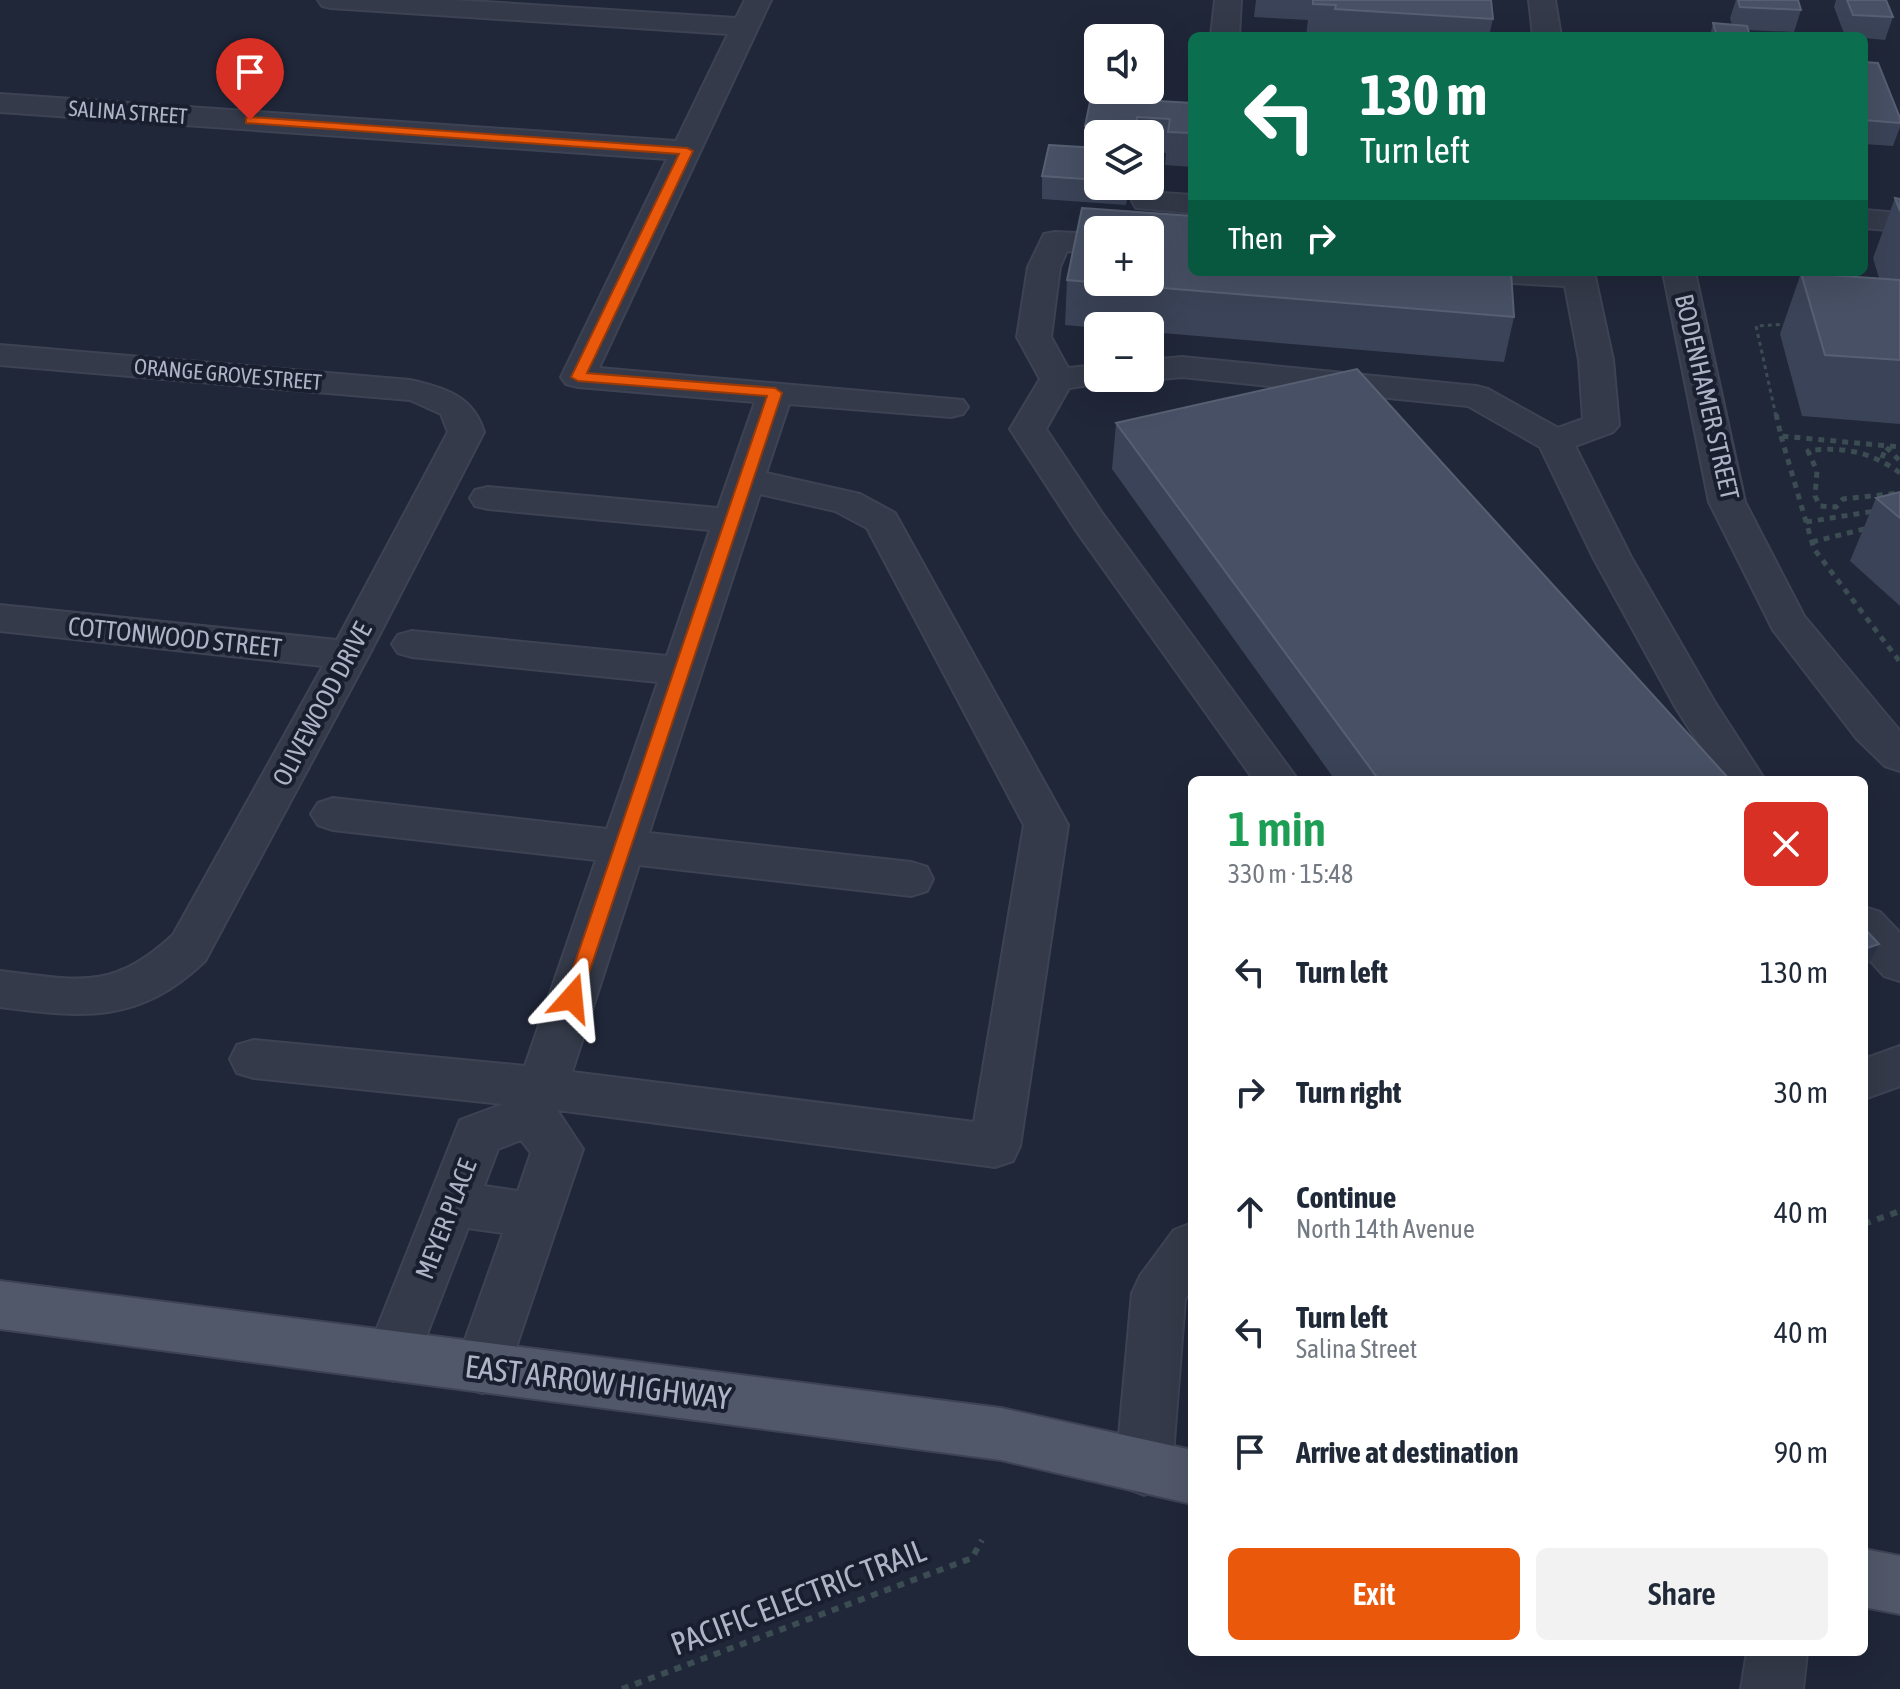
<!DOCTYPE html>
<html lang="en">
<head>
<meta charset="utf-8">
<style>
	:root { --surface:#fff; --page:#f2f2f3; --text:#1f2937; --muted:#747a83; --accent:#ea580c }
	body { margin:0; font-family:"Asap Condensed",sans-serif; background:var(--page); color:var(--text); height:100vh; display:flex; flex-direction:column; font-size:30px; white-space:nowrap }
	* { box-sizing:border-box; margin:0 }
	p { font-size:26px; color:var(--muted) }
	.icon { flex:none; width:44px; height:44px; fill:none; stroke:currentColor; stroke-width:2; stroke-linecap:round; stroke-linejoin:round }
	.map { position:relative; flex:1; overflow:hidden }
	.side { position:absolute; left:1188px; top:776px; width:680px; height:880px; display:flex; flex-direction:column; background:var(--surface); border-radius:12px; box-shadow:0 8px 32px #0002 }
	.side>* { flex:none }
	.banner { position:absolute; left:1188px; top:32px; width:680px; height:244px; border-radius:12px; box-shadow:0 8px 32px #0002; background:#0b6e4f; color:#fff; overflow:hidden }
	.fabs { position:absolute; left:1084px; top:24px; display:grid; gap:16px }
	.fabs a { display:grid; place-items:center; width:80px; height:80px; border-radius:12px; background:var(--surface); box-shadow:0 8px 32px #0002; font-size:40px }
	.pin { position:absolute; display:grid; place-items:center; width:68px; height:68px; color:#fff; margin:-82px -34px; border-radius:50% 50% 50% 0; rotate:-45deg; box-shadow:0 0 8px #0007 }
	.pin .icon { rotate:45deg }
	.me { position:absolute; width:88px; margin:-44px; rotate:18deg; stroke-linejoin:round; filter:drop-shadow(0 0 6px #0008) }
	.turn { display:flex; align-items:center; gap:28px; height:168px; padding:0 40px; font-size:36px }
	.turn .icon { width:104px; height:104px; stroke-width:2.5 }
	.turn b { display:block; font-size:56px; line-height:68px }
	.then { display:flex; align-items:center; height:76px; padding:0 40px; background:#0003; gap:16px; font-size:30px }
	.round { display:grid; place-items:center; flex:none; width:84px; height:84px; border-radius:12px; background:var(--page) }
	.summary { display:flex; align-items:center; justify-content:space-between; height:136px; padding:0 40px }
	h1 { font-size:48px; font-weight:600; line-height:60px; color:#1e9e55 }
	.primary-button { display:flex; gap:16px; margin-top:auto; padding:16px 40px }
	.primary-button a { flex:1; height:92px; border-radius:12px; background:var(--accent); color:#fff; font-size:32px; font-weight:600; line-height:92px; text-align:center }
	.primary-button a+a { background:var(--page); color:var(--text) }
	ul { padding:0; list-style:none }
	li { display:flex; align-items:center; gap:24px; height:120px; padding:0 40px }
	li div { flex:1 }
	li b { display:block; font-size:30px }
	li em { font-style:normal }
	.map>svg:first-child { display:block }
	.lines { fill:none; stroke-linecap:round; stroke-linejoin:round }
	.minor-casing { stroke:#3d4353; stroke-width:4 }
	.major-casing { stroke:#3d4353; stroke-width:4 }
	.path-far2 { stroke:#3b4d52; stroke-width:3; stroke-dasharray:4 4; stroke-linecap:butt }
	.path-far1 { stroke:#3b4d52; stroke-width:5; stroke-dasharray:6 6; stroke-linecap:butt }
	.path { stroke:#3b4d52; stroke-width:6; stroke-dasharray:7 7; stroke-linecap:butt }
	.minor { fill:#343a49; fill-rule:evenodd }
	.major { fill:#515869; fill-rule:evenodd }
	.wall { fill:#3b4358 }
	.shaded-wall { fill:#2b3347 }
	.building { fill:#475064; stroke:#575f73; stroke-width:2; fill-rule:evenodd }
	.route { fill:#ea580c; stroke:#983908; stroke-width:2 }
	.labels { text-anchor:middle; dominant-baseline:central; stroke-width:8; stroke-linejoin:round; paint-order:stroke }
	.far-street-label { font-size:22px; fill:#aeb4c6; stroke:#191f2e }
	.street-label { font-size:26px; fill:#aeb4c6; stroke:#191f2e }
	.near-street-label { font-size:32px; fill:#aeb4c6; stroke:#191f2e }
</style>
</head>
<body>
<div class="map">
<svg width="1900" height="1689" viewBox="0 0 1900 1689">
	<rect width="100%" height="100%" fill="#202739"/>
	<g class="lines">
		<defs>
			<path id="minor" d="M318 0H454L736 18 745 0H771L599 368 963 400 968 407 963 414 951 417 789 404 766 473 860 494 895 513 1068 825 1020 1146 1013 1161 995 1167 557 1110 583 1149 509 1368 501 1386 482 1393 463 1386 455 1368 503 1233 468 1228 412 1373 393 1381 374 1373 366 1356 460 1120 503 1104 254 1078 237 1073 230 1059 237 1045 254 1040 525 1066 596 860 333 830 318 825 311 814 318 803 333 798 607 829 658 682 412 657 398 653 392 644 398 635 412 631 667 656 710 530 488 509 475 506 470 498 475 490 488 487 718 508 755 402 578 387 566 384 561 377 667 159 0 112V94L676 141 728 34 331 8 322 6ZM760 494 835 511 867 528 1024 825 974 1122 572 1072 639 865 911 896 927 891 933 879 927 867 911 862 649 833ZM521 1140 531 1153 518 1191 484 1186 498 1149Z
				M1215 0H1241L1239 36H1211Z
				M1529 0H1555L1561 36H1533Z
				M1147 192 1192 195V213L1136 208 1132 201 1136 194Z
				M1864 210 1900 213V231L1864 228Z
				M1055 232 1098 234V252L1067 251 1060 267 1051 337 1068 368 1098 365V378H1113L1110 382 1069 388 1046 429 1102 513 1298 780H1254L1075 529 1010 429 1040 379 1017 337 1028 267 1044 234Z
				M1478 272H1594L1613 360 1619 425 1613 432 1575 446 1631 557 1714 701 1765 780H1722L1676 708 1593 557 1540 447 1468 406 1182 377 1150 380 1141 378H1150V360L1182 357 1476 386 1488 389 1558 428 1583 419 1579 360 1565 286 1494 282 1483 279Z
				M1663 272H1695L1745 502 1804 616 1900 731V771L1885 766 1857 739 1773 630 1709 502Z
				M0 345 410 380C444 388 473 395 484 432L369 655 205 961C139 1024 85 1018 0 1007V971C77 980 111 992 173 935L323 666 0 631V605L337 640 448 432 441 414 410 400 0 365Z
				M1864 907 1880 912 1900 933V981L1884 976 1864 954Z
				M1900 1046V1086L1864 1099V1059Z
				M1192 1223V1289L1185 1299 1172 1468 1164 1487 1144 1495 1124 1487 1116 1468 1132 1293 1140 1276 1174 1230Z
				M1747 1652H1807L1803 1689H1741Z"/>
			<path id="major" d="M0 1281 1001 1408 1192 1450V1504L1001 1460 0 1329Z
				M1864 1549 1900 1556V1614L1864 1607Z"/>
		</defs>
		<!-- minor casing -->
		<use href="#minor" class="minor-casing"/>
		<!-- major casing -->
		<use href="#major" class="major-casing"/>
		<!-- path-far2 -->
		<path class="path-far2" d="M1776 416 1756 326 1787 324"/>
		<!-- path-far1 -->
		<path class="path-far1" d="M1776 414 1781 436 1900 447
			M1781 436 1814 549 1900 662
			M1882 458 1886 447 1900 461
			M1900 473C1872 452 1842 446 1808 451L1817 471 1815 496 1820 506 1836 507 1843 499 1900 493
			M1806 522 1875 511
			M1812 542 1868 528"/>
		<!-- path -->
		<path class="path" d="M1864 1224 1900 1211
			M622 1689 972 1558 982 1540"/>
		<!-- minor -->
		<use href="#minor" class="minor"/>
		<!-- major -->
		<use href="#major" class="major"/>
	</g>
	<!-- wall -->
	<path class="wall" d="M1256 0H1491L1493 19 1489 36H1306L1308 20 1254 17Z
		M1736 0H1798L1801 10 1794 32 1748 30 1750 36H1710L1713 23 1732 25 1730 18Z
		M1836 0H1886L1893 17 1885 40 1864 38V36H1845L1834 7Z
		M1864 62 1900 118V127L1893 146 1864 144Z
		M1192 103V167L1165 165 1166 153 1150 151V134H1098V186H1129L1126 205 1042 199V176L1084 148 1085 126Z
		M1895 198 1900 199V424L1802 416 1780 334 1801 273 1879 278 1873 258Z
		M1067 280 1514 317 1504 362 1150 332V326H1098V328L1065 325Z
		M1116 423 1730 780H1335L1112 469Z
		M1900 492V606L1850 561 1876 498Z"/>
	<!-- shaded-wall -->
	<path class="shaded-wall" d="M1879 944 1864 972V949Z"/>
	<!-- building -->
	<path class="building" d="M1313 0H1491L1493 19 1335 9 1336 5 1313 4Z
		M1738 0H1798L1801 10 1740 7Z
		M1847 0H1886L1893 17 1853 15Z
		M1713 23 1747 26 1750 36H1717Z
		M1864 62 1878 63 1900 118V123L1864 120Z
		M1091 97 1192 103V133L1168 132 1170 119 1137 117 1136 129 1085 126Z
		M1049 145 1098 148V180L1042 176Z
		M1895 198 1900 199V211Z
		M1082 208 1192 216V272H1511L1514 317 1067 280ZM1098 230H1150V282H1098Z
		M1801 273 1900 280V360L1825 355Z
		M1357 369 1730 780H1379L1116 423Z
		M1900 492V518L1876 498Z
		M1864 928 1879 944 1864 949Z"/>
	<!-- route -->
	<path class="route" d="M250 117 687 148 693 151 587 373 775 388 782 393 579 1003H566L563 998 767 396 578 381 571 377 679 154 246 123V118Z"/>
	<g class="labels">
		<!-- far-street labels -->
		<g class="far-street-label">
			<text transform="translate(128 112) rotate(4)">SALINA STREET</text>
			<text transform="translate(228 374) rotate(5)">ORANGE GROVE STREET</text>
		</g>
		<!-- street labels -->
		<g class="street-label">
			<text transform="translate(1707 397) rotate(77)">BODENHAMER STREET</text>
			<text transform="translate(175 637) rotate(6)">COTTONWOOD STREET</text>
			<text transform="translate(322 704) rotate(-62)">OLIVEWOOD DRIVE</text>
			<text transform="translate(446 1219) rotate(-69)">MEYER PLACE</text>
		</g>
		<!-- near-street labels -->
		<g class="near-street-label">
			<text transform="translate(598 1382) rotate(7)">EAST ARROW HIGHWAY</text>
			<text transform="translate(798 1597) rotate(-21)">PACIFIC ELECTRIC TRAIL</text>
		</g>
	</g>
</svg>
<div class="fabs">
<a><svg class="icon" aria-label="sound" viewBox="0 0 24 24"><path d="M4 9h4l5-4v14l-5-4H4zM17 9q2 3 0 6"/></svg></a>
<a><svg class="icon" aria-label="layers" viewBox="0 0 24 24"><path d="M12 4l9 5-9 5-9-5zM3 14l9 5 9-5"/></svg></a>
<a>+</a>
<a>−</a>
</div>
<div class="pin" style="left:250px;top:120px;background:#d93025"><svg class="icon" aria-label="arrive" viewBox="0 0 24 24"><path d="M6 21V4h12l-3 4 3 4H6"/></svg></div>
<svg class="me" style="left:572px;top:998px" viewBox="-20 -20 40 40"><path d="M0-17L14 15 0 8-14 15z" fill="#ea580c" stroke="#fff" stroke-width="4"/></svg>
<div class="banner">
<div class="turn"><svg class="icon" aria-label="left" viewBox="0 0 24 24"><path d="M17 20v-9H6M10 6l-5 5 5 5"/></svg><div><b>130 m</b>Turn left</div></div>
<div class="then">Then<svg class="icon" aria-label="right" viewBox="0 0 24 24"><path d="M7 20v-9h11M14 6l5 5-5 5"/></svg></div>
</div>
<section class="side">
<div class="summary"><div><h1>1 min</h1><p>330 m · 15:48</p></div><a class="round" style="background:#d93025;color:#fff"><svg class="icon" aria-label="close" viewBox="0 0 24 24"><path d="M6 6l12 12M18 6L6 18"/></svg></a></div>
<ul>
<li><svg class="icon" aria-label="left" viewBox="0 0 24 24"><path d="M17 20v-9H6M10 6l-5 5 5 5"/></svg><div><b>Turn left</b></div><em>130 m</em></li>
<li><svg class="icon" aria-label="right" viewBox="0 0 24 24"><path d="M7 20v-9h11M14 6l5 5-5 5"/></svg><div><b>Turn right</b></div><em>30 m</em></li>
<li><svg class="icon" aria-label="ahead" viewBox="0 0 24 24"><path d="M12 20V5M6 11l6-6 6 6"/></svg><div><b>Continue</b><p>North 14th Avenue</p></div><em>40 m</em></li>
<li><svg class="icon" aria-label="left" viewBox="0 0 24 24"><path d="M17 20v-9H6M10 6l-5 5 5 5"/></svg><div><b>Turn left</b><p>Salina Street</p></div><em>40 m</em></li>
<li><svg class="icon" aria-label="arrive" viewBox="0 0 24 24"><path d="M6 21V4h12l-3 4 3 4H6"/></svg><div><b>Arrive at destination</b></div><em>90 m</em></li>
</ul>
<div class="primary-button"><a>Exit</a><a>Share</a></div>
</section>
</div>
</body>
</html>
